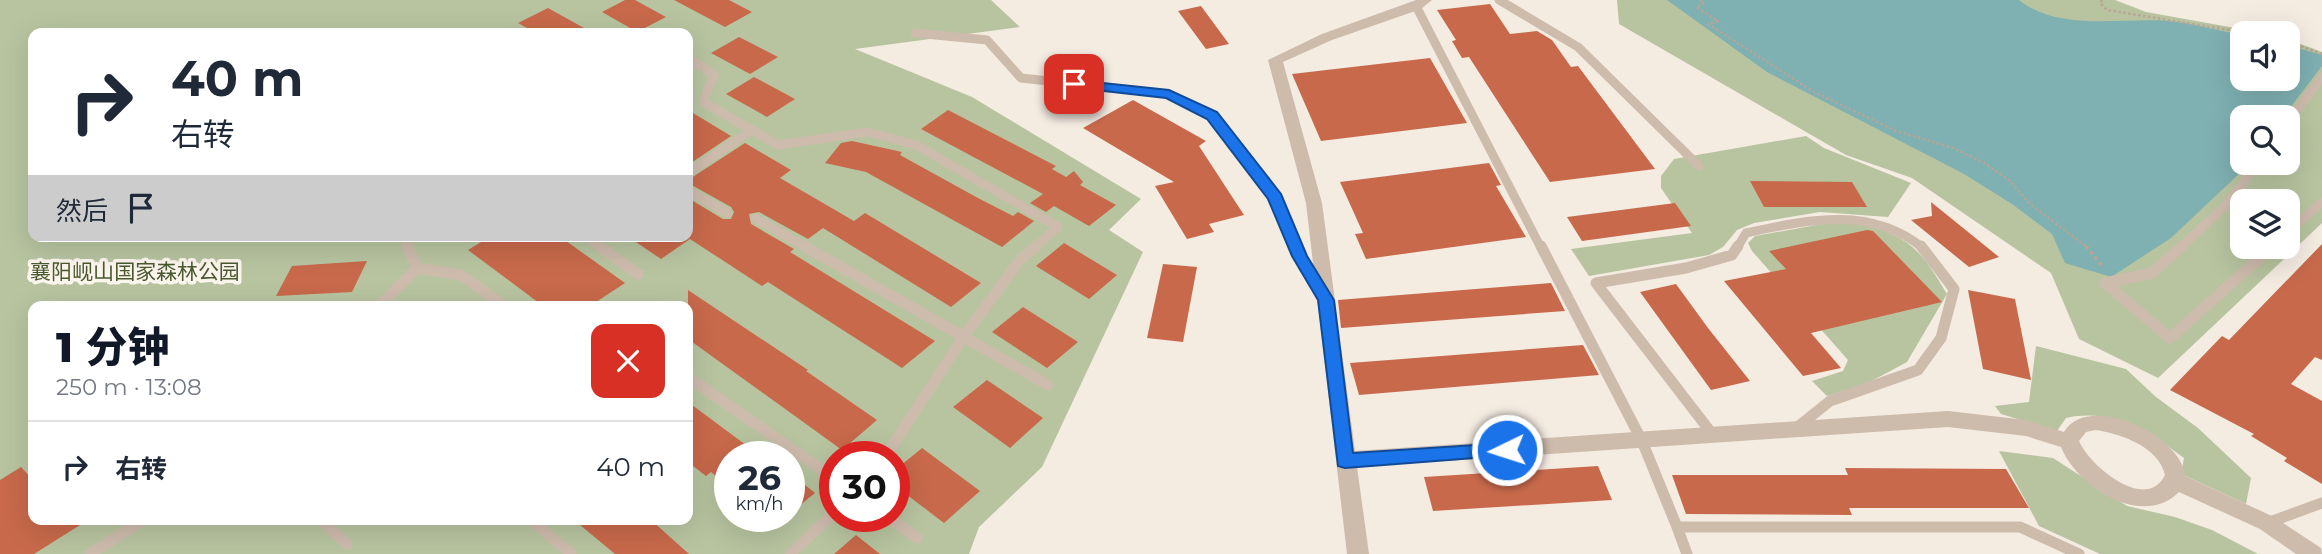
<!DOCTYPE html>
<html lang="zh">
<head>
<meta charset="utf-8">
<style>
	:root { --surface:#fff; --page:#f6f6f7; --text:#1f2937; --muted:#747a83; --line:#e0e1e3; --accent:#111827 }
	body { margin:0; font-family:Montserrat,"Noto Sans SC",sans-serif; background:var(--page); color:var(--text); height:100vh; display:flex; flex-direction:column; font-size:26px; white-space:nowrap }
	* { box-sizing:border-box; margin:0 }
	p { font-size:23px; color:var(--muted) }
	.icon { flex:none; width:38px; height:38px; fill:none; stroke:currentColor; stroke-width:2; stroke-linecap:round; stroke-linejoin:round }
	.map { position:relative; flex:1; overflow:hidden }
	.details { position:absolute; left:28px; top:301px; width:665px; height:224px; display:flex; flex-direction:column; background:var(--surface); border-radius:14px; box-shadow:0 7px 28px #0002 }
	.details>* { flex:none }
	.guide { position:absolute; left:28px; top:28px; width:665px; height:214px; border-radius:14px; box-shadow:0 7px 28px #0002; background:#fff; color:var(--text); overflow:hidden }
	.buttons { position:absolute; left:2230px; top:21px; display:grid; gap:14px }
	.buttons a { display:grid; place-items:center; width:70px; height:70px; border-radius:14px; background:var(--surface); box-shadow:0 7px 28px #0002; font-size:35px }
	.speed { position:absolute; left:714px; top:441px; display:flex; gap:14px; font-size:35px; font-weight:700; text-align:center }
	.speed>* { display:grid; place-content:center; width:91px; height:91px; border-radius:50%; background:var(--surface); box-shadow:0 7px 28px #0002; line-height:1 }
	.speed small { font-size:18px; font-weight:400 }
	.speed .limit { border:10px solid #d22; background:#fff; color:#111 }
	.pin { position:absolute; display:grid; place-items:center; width:60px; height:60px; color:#fff; margin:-30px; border-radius:14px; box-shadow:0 4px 10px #0006 }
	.me { position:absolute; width:77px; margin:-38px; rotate:266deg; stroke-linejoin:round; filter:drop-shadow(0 0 5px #0008) }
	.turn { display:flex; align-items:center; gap:24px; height:147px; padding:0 28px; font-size:32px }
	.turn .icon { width:91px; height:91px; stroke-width:2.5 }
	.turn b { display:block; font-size:49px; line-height:60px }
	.then { display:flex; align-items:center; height:66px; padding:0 28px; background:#0003; gap:14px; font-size:26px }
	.round { display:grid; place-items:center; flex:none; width:74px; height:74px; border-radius:14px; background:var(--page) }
	.summary { display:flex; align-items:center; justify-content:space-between; height:119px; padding:0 28px }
	h1 { font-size:42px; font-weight:800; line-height:52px; color:var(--accent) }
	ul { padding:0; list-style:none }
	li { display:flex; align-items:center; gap:21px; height:91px; padding:0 28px; border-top:2px solid var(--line) }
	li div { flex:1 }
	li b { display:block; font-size:26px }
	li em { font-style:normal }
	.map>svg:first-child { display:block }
	.green { fill:#b8c4a0; fill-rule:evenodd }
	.water { fill:#7fb0b2 }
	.building { fill:#c8694b }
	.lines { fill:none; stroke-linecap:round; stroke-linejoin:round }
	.path-far1 { stroke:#b9a596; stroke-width:2.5; stroke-dasharray:2.5 2.5; stroke-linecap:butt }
	.path { stroke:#b9a596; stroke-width:3.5; stroke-dasharray:3.5 3.5; stroke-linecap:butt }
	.service-far1 { stroke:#cdbbac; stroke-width:9 }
	.service { stroke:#cdbbac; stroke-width:11 }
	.minor { fill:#cdbbac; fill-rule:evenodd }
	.route { fill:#1a73e8; stroke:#114b97; stroke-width:2 }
	.labels { text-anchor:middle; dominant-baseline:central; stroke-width:7; stroke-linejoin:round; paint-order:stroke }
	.park-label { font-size:21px; fill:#4a5a2e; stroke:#fbf5ee }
</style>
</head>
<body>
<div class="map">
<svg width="2322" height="554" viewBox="0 0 2322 554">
	<rect width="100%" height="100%" fill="#f4ebe1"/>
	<!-- green -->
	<path class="green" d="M0 0H991L1020 27 855 49 972 97 1141 199 1109 230 1143 252 1042 467 979 527 969 554H0ZM33 33H688V236H33ZM33 306H688V520H33ZM730 457H789V516H730ZM835 457H894V516H835Z
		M1617 0H2115L2146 12 2263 33H2242V79H2287V39L2322 52V223L2158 378 2079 339 2051 273 1912 178 1846 155 1619 24ZM2242 117H2287V163H2242ZM2242 201H2287V247H2242Z
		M1806 136 1824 148 1911 183 1888 217 1820 212 1754 223 1737 230 1723 247 1709 255 1589 276 1571 249 1692 233 1661 188V176L1674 159Z
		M1863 223C1913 240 1920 249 1947 294L1907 362 1866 384 1827 396 1812 381 1843 371 1848 360 1752 251 1748 243 1755 236 1822 224Z
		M2036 346 2126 369 2156 397 2198 428 2251 478 2246 504 2181 474 2184 458C2147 431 2113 408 2066 418L2057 431 2001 414 1995 406 2029 402Z
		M1999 451 2053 458 2127 506 2175 517 2212 530 2258 554H2100L2039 526Z"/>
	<!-- water -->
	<path class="water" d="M1667 0H2019C2062 34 2128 15 2178 22 2199 25 2221 31 2242 35V79H2287V45L2322 55V66L2283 117H2242V163H2248L2242 171 2171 238 2111 277 2065 263 2052 234 2012 204 1964 174 1767 72Z"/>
	<!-- building -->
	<path class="building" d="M625 0H635L666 17 637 32 602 12Z
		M674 0H729L752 12 725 27Z
		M1490 4 1510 34 1537 31 1552 40 1571 67 1578 66 1655 169 1550 182 1469 57 1462 58 1452 41 1456 40 1437 10Z
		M1201 6 1229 44 1206 49 1178 11Z
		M548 8 593 33H536L518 23Z
		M739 37 778 57 750 74 711 53Z
		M1430 58 1467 123 1321 141 1292 74Z
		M754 77 795 99 767 117 726 94Z
		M1133 100 1206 141 1199 146 1244 215 1209 224 1214 232 1187 239 1155 186 1174 182 1083 128Z
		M688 110 731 136 688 165Z
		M948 110 1056 166 1052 169 1066 177 1074 171 1083 182 1080 185 1116 205 1089 226 1054 206 1046 212 1030 203 1043 194 921 129Z
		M852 141 902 152 900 155 978 198 1013 216 1018 212 1034 221 1002 247 866 172 825 163 841 143Z
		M745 143 791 170 780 178 854 221 865 213 981 283 951 307 823 228 808 239 759 212 749 214 751 224 794 249 790 252 935 341 902 368 768 282 762 286 690 239 661 259 627 236H688V198L723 219H731L734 212 731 207 688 183V180Z
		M1489 163 1501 185 1496 186 1526 237 1366 259 1355 234 1363 233 1340 182Z
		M1750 181 1852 182 1867 207H1764Z
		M1931 202 1999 257 1969 267 1911 220 1932 216Z
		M1675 203 1691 226 1582 241 1567 217Z
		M1867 230 1873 231 1942 302 1811 333 1841 368 1803 376 1724 281 1786 269 1769 251Z
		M491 236H559L625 283 590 306H543L468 250Z
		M1064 243 1117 275 1089 299 1036 266Z
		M2322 244V360L2315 357 2291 384 2322 401V484L2284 461 2287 458 2251 436 2254 434 2170 390 2222 336 2229 340Z
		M367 261 352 292 276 296 292 266Z
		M1163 264 1197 267 1183 342 1147 338Z
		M1551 283 1565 311 1341 328 1338 300Z
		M1676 284 1708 328 1750 381 1711 390 1640 292Z
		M688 290 808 370 806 371 877 420 842 450 688 339Z
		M1968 290 2015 299 2031 380 1983 369Z
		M1023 307 1078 342 1047 368 992 332Z
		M1583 345 1599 375 1359 395 1350 363Z
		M987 380 1043 418 1010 448 953 407Z
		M688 402 762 457H730V488L711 472 706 476 688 462Z
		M922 448 980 491 944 523 894 485V471Z
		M1598 466 1612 500 1433 511 1424 477Z
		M21 467 33 480V520H88L34 554H0V480Z
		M1845 468 2006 469 2029 508H1849L1852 515 1686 514 1672 475H1848Z
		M789 472 815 493 789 514Z
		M574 520H651L689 554H615Z
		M856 535 880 554H834Z"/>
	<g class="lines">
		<!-- path-far1 -->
		<path class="path-far1" d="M1700 0 1704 3 1696 7 1718 21 1708 24 1814 92 1896 131 1953 148 1984 163 2009 180 2029 203 2088 248
			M2102 0 2100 3 2107 10 2247 33
			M2287 41 2322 54"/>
		<!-- path -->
		<path class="path" d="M2086 246 2103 267"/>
		<!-- service-far1 -->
		<path class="service-far1" d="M1499 0 1578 47 1699 166
			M1416 6 1541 248
			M915 33 987 40 1021 78 1169 94 1212 115 1275 198 1295 248
			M688 58 714 75 703 102 778 145 868 132 916 145 1058 227 1034 248
			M2287 123 2322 77
			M688 173 752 130
			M688 190 727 213
			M755 218 807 248
			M2287 233 2322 202
			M585 236 601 248
			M408 248 409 236
			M1737 248 1746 233C1807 220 1870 205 1923 248
			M2180 248 2227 204 2258 163"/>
		<!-- service -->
		<path class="service" d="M599 246 638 274
			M804 246 1048 385
			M1295 246 1323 295
			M1541 246 1642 441 1677 527
			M417 268 461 275 504 306
			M2105 283 2170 338 2272 247
			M2105 283 2152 273 2182 246
			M379 306 417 268 407 246
			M688 377 835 479
			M1795 429 1830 401 1918 370 1941 338 1954 289 1921 246
			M1713 435 1596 283 1686 268 1732 255 1738 246
			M885 457 964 336 1020 260 1036 246
			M887 516 917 538
			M321 520 347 544
			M531 520 571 554
			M2267 523 2322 503
			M90 554 143 520
			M790 554 835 512
			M1687 554 1677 527H2020L2079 554"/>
		<!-- minor -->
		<path class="minor" d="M1416 0H1432L1421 9 1332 40 1283 62 1322 203 1355 451 1948 411 2026 420 2064 432C2088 391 2183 436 2185 476L2274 517 2321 548 2322 554H2296L2260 529 2179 492C2142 529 2077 487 2061 447L2026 436 1948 427 1357 467 1369 554H1347L1306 203 1268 60 1322 34ZM2096 430C2121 434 2159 447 2165 475 2147 513 2090 467 2079 441L2086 432Z"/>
	</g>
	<!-- route -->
	<path class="route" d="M1074 80 1169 90 1217 112 1281 194 1307 256 1334 300 1353 453 1507 443 1513 445 1516 450 1513 455 1345 468 1338 466 1318 300 1292 256 1268 199 1207 119 1166 98 1069 87V81Z"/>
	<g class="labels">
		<!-- park labels -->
		<g class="park-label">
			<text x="135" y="271">襄阳岘山国家森林公园</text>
		</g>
	</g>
</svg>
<div class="buttons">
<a><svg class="icon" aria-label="sound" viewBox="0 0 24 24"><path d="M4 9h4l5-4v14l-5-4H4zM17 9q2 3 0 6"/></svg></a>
<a><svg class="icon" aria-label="search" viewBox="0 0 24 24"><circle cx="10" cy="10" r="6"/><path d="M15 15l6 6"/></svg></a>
<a><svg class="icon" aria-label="layers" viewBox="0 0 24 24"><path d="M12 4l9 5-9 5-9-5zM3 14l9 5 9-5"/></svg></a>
</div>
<div class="speed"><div>26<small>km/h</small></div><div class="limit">30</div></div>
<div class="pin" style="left:1074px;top:84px;background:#d93025"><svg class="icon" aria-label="arrive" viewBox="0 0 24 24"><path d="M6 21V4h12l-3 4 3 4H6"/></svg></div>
<svg class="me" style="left:1507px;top:450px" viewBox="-20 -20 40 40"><circle r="17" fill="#1a73e8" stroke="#fff" stroke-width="3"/><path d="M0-11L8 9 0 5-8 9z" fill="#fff"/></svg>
<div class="guide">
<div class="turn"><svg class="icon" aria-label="right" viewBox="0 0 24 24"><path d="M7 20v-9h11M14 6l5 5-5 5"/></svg><div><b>40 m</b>右转</div></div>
<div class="then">然后<svg class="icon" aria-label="arrive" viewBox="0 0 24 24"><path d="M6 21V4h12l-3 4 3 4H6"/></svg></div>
</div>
<section class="details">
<div class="summary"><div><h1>1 分钟</h1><p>250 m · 13:08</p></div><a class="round" style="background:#d93025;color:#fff"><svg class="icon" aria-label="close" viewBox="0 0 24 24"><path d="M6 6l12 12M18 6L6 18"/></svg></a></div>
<ul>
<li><svg class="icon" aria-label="right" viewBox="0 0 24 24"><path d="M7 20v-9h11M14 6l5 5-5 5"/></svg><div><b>右转</b></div><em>40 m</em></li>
</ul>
</section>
</div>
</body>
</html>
